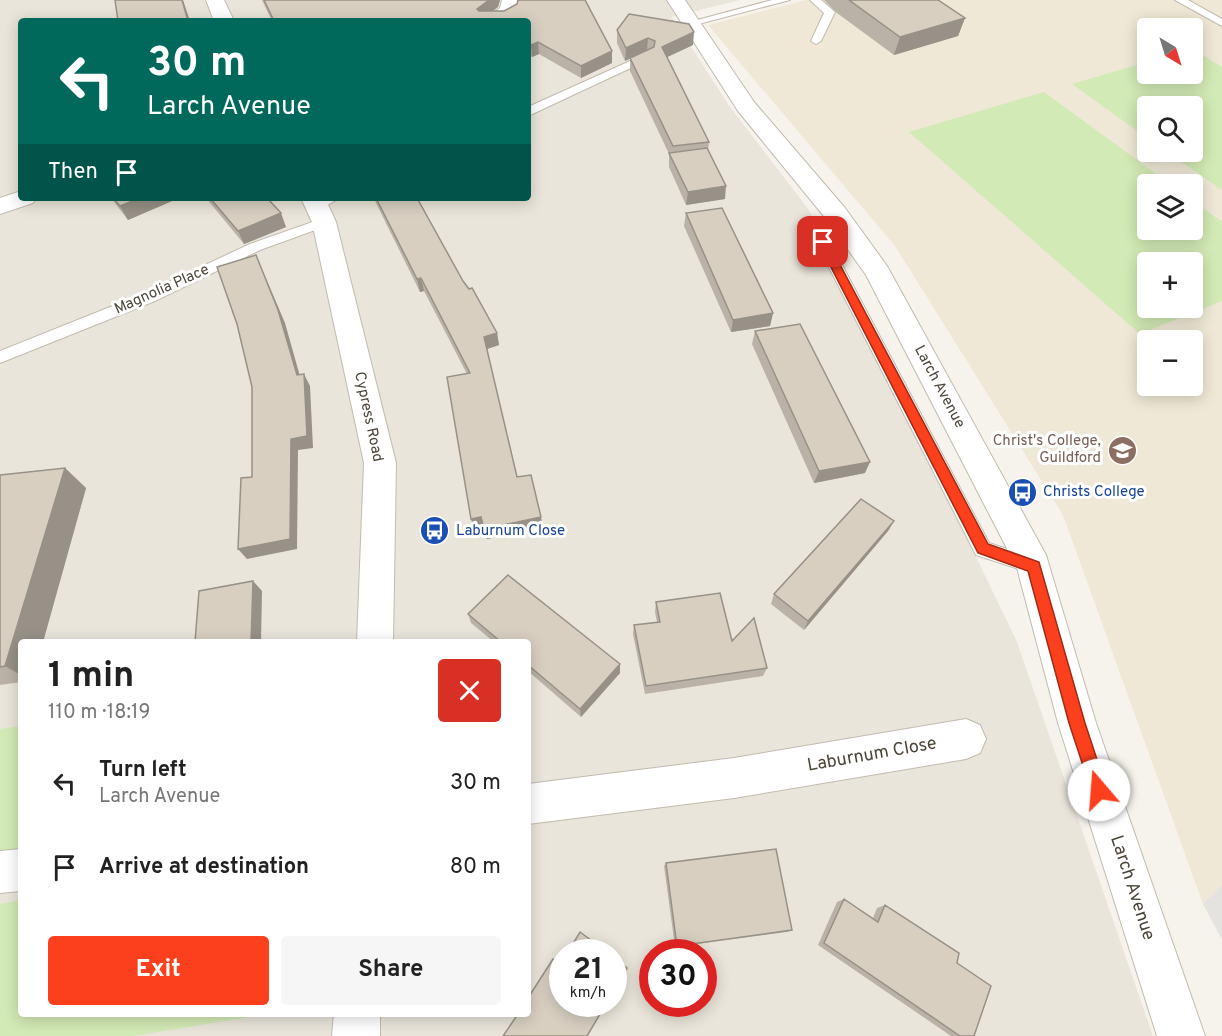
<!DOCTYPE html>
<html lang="en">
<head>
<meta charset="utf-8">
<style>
	:root { --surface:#fff; --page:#f6f6f6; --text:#222; --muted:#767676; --accent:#fc3f1d }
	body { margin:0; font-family:Overpass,sans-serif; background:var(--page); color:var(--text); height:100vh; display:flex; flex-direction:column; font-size:22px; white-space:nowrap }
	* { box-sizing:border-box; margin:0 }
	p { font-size:20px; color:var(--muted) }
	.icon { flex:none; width:33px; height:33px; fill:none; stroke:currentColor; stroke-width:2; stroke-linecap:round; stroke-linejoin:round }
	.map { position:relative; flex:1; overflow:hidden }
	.sheet { position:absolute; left:18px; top:639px; width:513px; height:378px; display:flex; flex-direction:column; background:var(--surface); border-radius:6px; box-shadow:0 3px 15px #0003 }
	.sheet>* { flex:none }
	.banner { position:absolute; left:18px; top:18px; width:513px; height:183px; border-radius:6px; box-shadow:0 3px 15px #0003; background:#00695c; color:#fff; overflow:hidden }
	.needle { width:39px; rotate:142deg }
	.buttons { position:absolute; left:1137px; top:18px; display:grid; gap:12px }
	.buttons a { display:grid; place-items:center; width:66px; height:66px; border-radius:6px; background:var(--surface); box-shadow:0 3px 15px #0003; font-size:30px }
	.speed { position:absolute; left:549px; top:939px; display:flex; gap:12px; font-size:30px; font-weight:700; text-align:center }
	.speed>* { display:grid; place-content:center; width:78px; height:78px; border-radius:50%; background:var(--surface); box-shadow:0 3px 15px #0003; line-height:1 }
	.speed small { font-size:15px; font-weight:400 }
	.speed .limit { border:9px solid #d22; background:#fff; color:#111 }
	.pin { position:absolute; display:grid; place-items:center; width:51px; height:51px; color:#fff; margin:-26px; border-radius:12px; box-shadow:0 3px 9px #0006 }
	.me { position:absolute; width:66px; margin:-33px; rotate:342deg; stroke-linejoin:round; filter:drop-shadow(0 0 4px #0008) }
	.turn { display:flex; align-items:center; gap:21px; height:126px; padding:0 30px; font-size:27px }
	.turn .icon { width:78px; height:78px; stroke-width:2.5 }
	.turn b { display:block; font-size:42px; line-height:51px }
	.then { display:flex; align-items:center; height:57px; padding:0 30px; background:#0003; gap:12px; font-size:22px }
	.round { display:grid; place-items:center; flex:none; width:63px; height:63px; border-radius:6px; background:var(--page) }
	.overview { display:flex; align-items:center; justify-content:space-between; height:102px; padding:0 30px }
	h1 { font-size:36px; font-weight:700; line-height:45px }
	.button { display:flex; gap:12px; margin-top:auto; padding:12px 30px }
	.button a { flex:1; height:69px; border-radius:6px; background:var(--accent); color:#fff; font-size:24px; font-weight:700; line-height:69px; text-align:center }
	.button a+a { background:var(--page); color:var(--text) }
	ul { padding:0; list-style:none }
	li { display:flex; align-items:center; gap:18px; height:84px; padding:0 30px }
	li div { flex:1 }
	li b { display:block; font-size:22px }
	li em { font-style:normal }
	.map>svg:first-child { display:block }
	.residential { fill:#eae5da; fill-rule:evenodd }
	.education { fill:#efe8d6; fill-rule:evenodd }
	.green { fill:#d2eab5; fill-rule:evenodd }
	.parking { fill:#e5e3e0 }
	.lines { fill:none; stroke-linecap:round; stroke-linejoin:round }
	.service-casing { stroke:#c2bbae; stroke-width:2 }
	.minor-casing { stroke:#c2bbae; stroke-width:2 }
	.service { fill:#fff; fill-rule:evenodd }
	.minor { fill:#fff; fill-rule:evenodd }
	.wall { fill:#bab2a6 }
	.shaded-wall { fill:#979187 }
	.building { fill:#d8cfc1; stroke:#979187; stroke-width:1.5 }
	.route { fill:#fc3f1d; stroke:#a42913; stroke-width:1.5 }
	.labels { text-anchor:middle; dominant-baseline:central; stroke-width:6; stroke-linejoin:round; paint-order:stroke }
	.street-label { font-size:15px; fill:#4b4439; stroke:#fff }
	.education-label { font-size:15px; fill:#785e54; stroke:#fff; text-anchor:end }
	.transit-label { font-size:15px; fill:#164399; stroke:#fff; text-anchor:start }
	.near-street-label { font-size:18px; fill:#4b4439; stroke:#fff }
</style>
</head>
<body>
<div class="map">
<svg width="1222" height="1036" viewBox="0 0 1222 1036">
	<rect width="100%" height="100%" fill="#f6f3ec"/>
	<!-- residential -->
	<path class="residential" d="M0 0H740L672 17 730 107 809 210 1017 642 1153 1036H0ZM21 21H528V198H21ZM21 642H528V1014H21ZM562 952H614V1004H562ZM652 952H704V1004H652Z"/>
	<!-- education -->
	<path class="education" d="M806 0H1222V939L1203 904 1063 515 895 246 708 25ZM1148 28H1192V74H1148ZM1148 106H1192V152H1148ZM1148 184H1192V230H1148ZM1148 262H1192V308H1148ZM1148 340H1192V386H1148Z"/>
	<!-- green -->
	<path class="green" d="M1193 49 1222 67V190L1167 152H1192V106H1148L1147 138 1072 84 1147 62 1148 74H1192Z
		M1044 92 1170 184H1148V230H1192L1193 201 1222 222V301L1140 334 909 132ZM1148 262H1192V308H1148Z
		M21 726V851L0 855V729Z
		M21 900V1014H269L133 1036H0V904Z"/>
	<!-- parking -->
	<path class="parking" d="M1222 886V939L1203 904Z"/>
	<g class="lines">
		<defs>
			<path id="service" d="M772 0H790L691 26 686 23Z
				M810 0H821L835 12 821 41 816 44 811 41 824 13Z
				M1175 0H1188L1222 19V26Z
				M648 53 652 54V58L528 116V107Z
				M322 198H340L322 208H312L310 205Z
				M836 210 843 214 830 242 989 543 1041 560 1043 566 1041 572 1034 574 976 555 816 242 829 214Z
				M324 218 329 219 331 222 329 225 260 250 155 301 0 363V351L145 293 250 244Z"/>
			<path id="minor" d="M206 0H224L234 21H214Z
				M502 0H520L516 15 505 21H481L500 8Z
				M667 0H685L754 102 845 208 887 266 1046 555 1096 723 1205 1036H1157L1058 723 1017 568 866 275 827 220 738 111Z
				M21 191V198H36L33 203 0 214V198Z
				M301 198H325L336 222 396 463 393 642H357L364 463 312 222Z
				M966 719 980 725 986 739 980 753 966 759 734 798 528 824V784L734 758Z
				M21 849V891L0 893V851Z
				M334 1014H380V1036H332Z"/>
		</defs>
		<!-- service casing -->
		<use href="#service" class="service-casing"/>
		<!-- minor casing -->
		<use href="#minor" class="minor-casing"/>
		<!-- service -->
		<use href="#service" class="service"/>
		<!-- minor -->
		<use href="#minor" class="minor"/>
	</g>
	<!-- wall -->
	<path class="wall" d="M262 0H500L498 7 492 11H504L517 4 518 0H585L612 51V63L581 78 539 54 532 57 528 54V21H272Z
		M824 0H938L965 18 958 36 894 55 837 13Z
		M617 30 693 45 667 57 709 142 708 151 725 199 686 205 669 167V154L630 71V58L625 61 617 43Z
		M111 198H179L128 220Z
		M206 198H267L286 227 244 244Z
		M374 198H417L463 281 497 333 499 345 487 349 517 477 543 527 487 539 484 528 474 530 467 374 424 291 420 292 376 203Z
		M686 213 773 313 770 326 731 332 684 226Z
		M755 331 865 473 814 483 752 344Z
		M65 468 86 488 43 642H21V682L0 685V475Z
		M894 521 888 531 804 630 771 604 774 594Z
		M656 602 732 641 767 668 763 676 645 694 633 634 634 625 657 622 655 612Z
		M468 614 620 664V673L581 717 528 671V642H494L471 623Z
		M666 863 792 930 787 932 675 947 664 866Z
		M844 899 873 918 877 908 885 905 957 963 974 1036H951L818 945 837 902Z"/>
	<!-- shaded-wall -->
	<path class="shaded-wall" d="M182 0H183L190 21H188Z
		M489 0H500L498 7 479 21 477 9Z
		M965 18 958 36 894 55 900 37Z
		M694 32 693 45 661 60 662 47Z
		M648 38 647 51 625 61 626 48Z
		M538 42 539 54 532 57 531 45Z
		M612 51V63L581 78V66Z
		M726 186 725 199 686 205 688 192Z
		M140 198H179L128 220 120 206Z
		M281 213 286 227 244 244 238 231Z
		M256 255 285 323 303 387 297 375Z
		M421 278 424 291 420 292 417 279Z
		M773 313 770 326 731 332 733 320Z
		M497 333 499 345 487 349 484 337Z
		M304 374 310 386 313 448 298 450 297 549 247 559 238 549 291 439Z
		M870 462 865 473 814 483 819 471Z
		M65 468 86 488 43 642H21V675L5 666Z
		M481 517 484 528 474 530 471 519Z
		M541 517 543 527 487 539 484 529Z
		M894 521 888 531 804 630 808 621Z
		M253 581 262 591 261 642H251Z
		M620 664V673L581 717 580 709Z"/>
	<!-- building -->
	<path class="building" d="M115 0H182L188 21H118Z
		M264 0H489L477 9 479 11H504L517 4 518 0H585L612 51 581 66 538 42 531 45 528 43V21H274Z
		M849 0H938L965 18 900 37Z
		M629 14 689 24 694 32 662 47 709 142 673 146 630 58 654 47 655 41 648 38 626 48 617 30Z
		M707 148 726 186 688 192 669 153Z
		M113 198H140L120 206Z
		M210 198H267L281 213 238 231Z
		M376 198H417L463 281 469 289 472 288 497 333 484 337 517 477 531 475 541 517 484 529 481 517 471 519 447 377 470 373 421 278 417 279Z
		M722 208 773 313 733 320 686 213Z
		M256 255 278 310 297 375 304 374 307 436 291 439 290 539 238 549 241 478 252 477V387L237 324 217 267Z
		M800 324 870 462 819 471 755 331Z
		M65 468 5 666 0 667V475Z
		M861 499 894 521 808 621 774 594Z
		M508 575 620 664 580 709 528 665V642H501L468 614Z
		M253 581 251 642H195L199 591Z
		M720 593 732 641 754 618 767 668 646 686 634 625 660 622 656 602Z
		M776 849 792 930 677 946 666 863Z
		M844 899 878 922 885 905 959 953 957 963 991 986 974 1036H960L824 943Z
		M580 932 607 952H568Z
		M614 958 627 968 614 991Z
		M553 959 560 965 562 961V1004H606L587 1036H503L518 1014H528V998Z"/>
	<!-- route -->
	<path class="route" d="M823 239 828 242 988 544 1039 562 1085 723 1107 790 1105 796 1099 799 1093 796 1091 790 1069 723 1028 571 978 553 818 242Z"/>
	<!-- icons -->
	<defs>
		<symbol id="school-disc" viewBox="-11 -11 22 22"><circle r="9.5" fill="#8d6e63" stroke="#fff"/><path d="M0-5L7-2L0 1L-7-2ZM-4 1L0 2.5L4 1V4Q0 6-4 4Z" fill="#fff"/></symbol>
		<symbol id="bus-disc" viewBox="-11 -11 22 22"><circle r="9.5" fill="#1a4fb4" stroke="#fff"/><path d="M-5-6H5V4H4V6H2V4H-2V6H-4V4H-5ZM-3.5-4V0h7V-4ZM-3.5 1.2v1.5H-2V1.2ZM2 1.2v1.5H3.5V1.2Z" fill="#fff"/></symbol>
	</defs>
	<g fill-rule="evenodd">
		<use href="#school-disc" x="1106" y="434" width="33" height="33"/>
		<use href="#bus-disc" x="1006" y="476" width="33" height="33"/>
		<use href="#bus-disc" x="418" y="514" width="33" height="33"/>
	</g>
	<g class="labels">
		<!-- street labels -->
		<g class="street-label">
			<text transform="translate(162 290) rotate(-24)">Magnolia Place</text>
			<text transform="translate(939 387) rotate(62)">Larch Avenue</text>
			<text transform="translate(368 417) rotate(78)">Cypress Road</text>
		</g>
		<!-- education labels -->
		<g class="education-label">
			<text x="1101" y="441">Christ's College,<tspan x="1101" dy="17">Guildford</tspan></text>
		</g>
		<!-- transit labels -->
		<g class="transit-label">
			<text x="1043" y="492">Christs College</text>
			<text x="456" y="531">Laburnum Close</text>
		</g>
		<!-- near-street labels -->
		<g class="near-street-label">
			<text transform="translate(872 755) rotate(-10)">Laburnum Close</text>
			<text transform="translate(1132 888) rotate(72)">Larch Avenue</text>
		</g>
	</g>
</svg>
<div class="buttons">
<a><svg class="needle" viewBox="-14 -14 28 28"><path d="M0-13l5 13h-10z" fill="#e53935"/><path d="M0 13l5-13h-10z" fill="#767676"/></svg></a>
<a><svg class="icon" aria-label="search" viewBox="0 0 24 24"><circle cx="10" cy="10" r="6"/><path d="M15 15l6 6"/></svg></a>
<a><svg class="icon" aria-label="layers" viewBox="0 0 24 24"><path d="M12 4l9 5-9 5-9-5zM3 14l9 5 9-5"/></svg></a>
<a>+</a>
<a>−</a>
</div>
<div class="speed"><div>21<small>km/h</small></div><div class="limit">30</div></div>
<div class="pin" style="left:823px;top:242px;background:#d93025"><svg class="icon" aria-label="arrive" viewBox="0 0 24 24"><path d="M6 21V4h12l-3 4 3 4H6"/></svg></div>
<svg class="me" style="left:1099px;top:790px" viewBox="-20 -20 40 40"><circle r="19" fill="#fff"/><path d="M0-13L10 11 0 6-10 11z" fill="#fc3f1d"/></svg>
<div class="banner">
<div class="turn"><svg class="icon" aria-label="left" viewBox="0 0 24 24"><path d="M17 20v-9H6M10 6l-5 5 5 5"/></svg><div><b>30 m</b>Larch Avenue</div></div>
<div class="then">Then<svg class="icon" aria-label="arrive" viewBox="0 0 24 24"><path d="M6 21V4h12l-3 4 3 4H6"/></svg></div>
</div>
<section class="sheet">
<div class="overview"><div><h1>1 min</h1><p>110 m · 18:19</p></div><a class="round" style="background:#d93025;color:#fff"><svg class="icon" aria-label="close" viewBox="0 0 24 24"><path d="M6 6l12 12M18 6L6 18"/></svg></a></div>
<ul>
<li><svg class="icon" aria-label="left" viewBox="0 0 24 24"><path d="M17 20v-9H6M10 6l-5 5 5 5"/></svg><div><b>Turn left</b><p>Larch Avenue</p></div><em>30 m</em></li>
<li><svg class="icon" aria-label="arrive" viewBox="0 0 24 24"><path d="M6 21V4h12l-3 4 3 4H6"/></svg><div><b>Arrive at destination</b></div><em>80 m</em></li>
</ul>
<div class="button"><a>Exit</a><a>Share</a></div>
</section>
</div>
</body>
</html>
